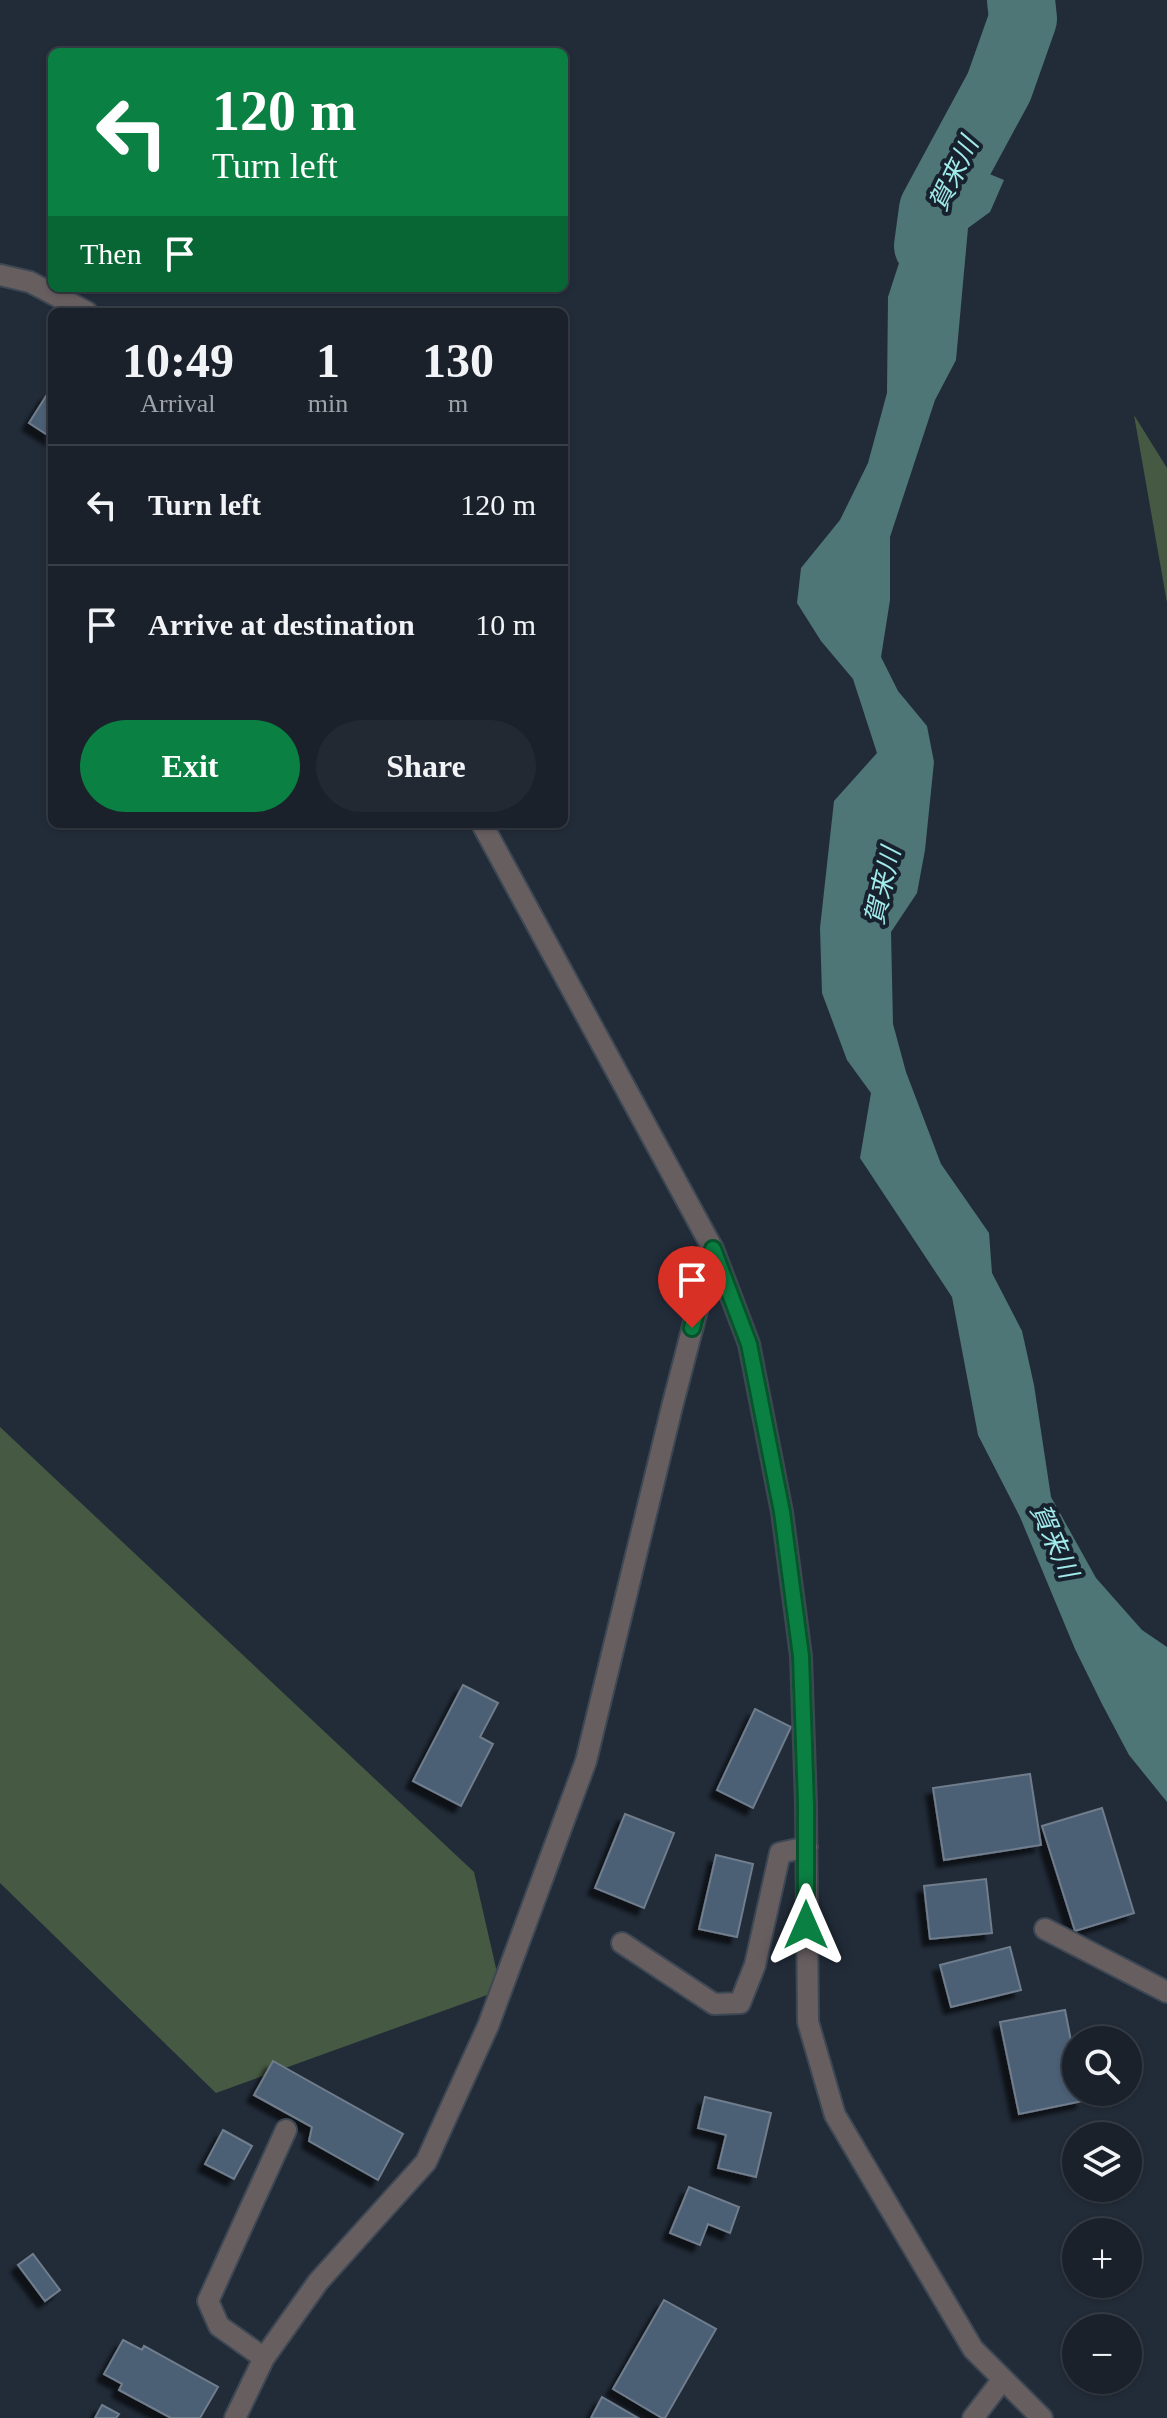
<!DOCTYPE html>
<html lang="en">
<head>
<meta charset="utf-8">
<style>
	:root { --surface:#1a212b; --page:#232933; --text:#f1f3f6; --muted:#9fa3a9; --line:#383e47; --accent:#0b8043 }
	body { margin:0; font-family:"Times New Roman","Noto Sans JP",serif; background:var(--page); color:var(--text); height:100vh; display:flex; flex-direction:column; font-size:30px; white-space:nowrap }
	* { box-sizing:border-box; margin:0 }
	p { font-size:26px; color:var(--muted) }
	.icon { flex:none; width:44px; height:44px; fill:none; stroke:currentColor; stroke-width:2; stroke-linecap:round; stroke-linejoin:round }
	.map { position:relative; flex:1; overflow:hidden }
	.sheet { position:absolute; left:48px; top:308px; width:520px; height:520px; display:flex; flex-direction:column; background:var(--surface); border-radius:12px; box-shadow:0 2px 6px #0004,0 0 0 2px var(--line) }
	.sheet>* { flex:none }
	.hud { position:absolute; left:48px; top:48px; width:520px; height:244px; border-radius:12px; box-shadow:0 2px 6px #0004,0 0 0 2px var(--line); background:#0b8043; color:#fff; overflow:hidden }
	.controls { position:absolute; left:1062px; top:2026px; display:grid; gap:16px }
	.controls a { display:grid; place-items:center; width:80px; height:80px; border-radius:50%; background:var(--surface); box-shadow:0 2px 6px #0004,0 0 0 2px var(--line); font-size:40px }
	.pin { position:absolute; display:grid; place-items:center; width:68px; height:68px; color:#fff; margin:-82px -34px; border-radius:50% 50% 50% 0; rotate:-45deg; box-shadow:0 0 8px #0007 }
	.pin .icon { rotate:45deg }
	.me { position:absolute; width:88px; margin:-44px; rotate:0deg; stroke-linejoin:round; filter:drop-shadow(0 0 6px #0008) }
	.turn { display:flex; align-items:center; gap:28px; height:168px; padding:0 32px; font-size:36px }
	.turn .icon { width:104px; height:104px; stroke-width:2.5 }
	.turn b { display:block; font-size:56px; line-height:68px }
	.then { display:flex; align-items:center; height:76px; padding:0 32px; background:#0003; gap:16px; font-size:30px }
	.eta { display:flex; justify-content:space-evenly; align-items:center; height:136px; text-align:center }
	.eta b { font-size:48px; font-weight:600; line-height:56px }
	.action { display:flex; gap:16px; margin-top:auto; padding:16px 32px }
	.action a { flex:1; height:92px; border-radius:48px; background:var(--accent); color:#fff; font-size:32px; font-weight:600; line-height:92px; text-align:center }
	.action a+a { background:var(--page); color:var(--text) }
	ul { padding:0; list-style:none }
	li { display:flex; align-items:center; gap:24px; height:120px; padding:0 32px; border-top:2px solid var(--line) }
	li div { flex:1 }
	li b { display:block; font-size:30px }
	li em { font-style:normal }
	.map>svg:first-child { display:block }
	.forest { fill:#465942 }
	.water { fill:#4f7676 }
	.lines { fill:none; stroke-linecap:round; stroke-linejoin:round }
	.river { stroke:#4f7676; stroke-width:68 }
	.building { fill:#4c5e75; stroke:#707d8c; stroke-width:2; filter:url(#shadow) }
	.street-casing { stroke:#3e4854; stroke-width:24 }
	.street { stroke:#675e60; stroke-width:20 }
	.route-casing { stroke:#07532c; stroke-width:20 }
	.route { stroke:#0b8043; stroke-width:14 }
	.labels { text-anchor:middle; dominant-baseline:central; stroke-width:8; stroke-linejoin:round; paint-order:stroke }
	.water-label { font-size:26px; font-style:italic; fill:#a1ebeb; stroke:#18222f }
</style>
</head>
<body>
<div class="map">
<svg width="1167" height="2418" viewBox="0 0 1167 2418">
	<defs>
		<filter id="shadow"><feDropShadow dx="-7" dy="7" stdDeviation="2" flood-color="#0009"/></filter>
	</defs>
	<rect width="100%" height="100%" fill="#222c39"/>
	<!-- forest -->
	<path class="forest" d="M1134 415 1167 468V603Z
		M0 1427 474 1872 501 1990 216 2093 0 1883Z"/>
	<!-- water -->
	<path class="water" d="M943 155 1004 180 990 212 968 228 956 360 935 400 890 537V600L881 657 898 691 927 726 934 762 925 850 917 893 891 932 893 1024 906 1072 941 1164 989 1233 992 1273 1022 1331 1034 1385 1051 1497 1096 1578 1142 1630 1167 1647V1802L1129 1755 1102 1704 1075 1649 1020 1517 978 1435 952 1297 860 1158 871 1093 847 1060 822 993 820 928 834 801 877 753 853 679 821 641 797 603 801 568 840 520 868 463 887 393 888 297 922 192Z"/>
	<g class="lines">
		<!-- river -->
		<path class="river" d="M928 246 933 209 999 87 1023 19 1021 0"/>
	</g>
	<!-- building -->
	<path class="building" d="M48 393 52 395V438L29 423Z
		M463 1685 498 1703 480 1737 493 1744 461 1806 413 1781Z
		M755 1709 791 1727 753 1808 717 1790Z
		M1030 1774 1041 1845 944 1860 933 1788Z
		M1102 1808 1134 1913 1075 1931 1042 1826Z
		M625 1814 674 1833 644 1908 595 1888Z
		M716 1855 753 1864 737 1937 699 1929Z
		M986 1879 992 1933 930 1939 924 1886Z
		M1010 1947 1021 1990 951 2007 940 1965Z
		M1065 2010 1076 2066V2092H1081L1083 2101 1019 2114 1000 2022Z
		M273 2061 403 2134 378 2180 309 2141 312 2127 254 2095Z
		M705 2097 771 2113 756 2177 718 2168 726 2135 698 2128Z
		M223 2130 252 2146 234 2179 205 2164Z
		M689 2187 739 2207 730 2233 708 2224 700 2245 670 2233Z
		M33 2254 60 2290 45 2301 18 2265Z
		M664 2300 716 2329 665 2418H662L613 2389Z
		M123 2340 142 2350 144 2346 218 2387 200 2418H171L119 2390 122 2384 104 2374Z
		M602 2397 638 2418H591Z
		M102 2405 119 2414 116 2418H95Z"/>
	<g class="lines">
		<defs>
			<path id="street" d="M0 275 30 282 87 312
				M482 824 713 1249 749 1344 782 1512 801 1656 806 1804 808 2022 835 2115 973 2349 1042 2418
				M1045 1929 1167 1992
				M622 1943 714 2004 740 2003 755 1965 780 1853 807 1847
				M264 2358 219 2326 208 2301 286 2130
				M235 2418 264 2358 318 2282 426 2162 488 2026 586 1761 672 1407 713 1249
				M973 2418 1003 2379"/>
		</defs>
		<!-- street casing -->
		<use href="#street" class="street-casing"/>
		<!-- street -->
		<use href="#street" class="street"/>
	</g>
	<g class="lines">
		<defs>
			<path id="route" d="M692 1328 713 1249 749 1344 782 1512 801 1656 806 1804V1925"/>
		</defs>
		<!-- route casing -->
		<use href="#route" class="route-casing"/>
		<!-- route -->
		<use href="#route" class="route"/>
	</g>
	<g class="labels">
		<!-- water labels -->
		<g class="water-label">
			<text transform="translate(954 174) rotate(-64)">賀来川</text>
			<text transform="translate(883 886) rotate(-77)">賀来川</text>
			<text transform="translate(1054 1541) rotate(66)">賀来川</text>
		</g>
	</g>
</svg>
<div class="controls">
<a><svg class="icon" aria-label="search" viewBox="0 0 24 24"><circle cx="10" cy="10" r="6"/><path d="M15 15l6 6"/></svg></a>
<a><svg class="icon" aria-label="layers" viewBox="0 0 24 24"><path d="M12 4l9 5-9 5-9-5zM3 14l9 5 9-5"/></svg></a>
<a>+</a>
<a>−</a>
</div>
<div class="pin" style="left:692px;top:1328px;background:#d93025"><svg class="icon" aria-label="arrive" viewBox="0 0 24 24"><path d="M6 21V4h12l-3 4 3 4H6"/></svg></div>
<svg class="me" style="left:806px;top:1925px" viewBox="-20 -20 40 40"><path d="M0-17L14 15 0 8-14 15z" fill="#0b8043" stroke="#fff" stroke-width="4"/></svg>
<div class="hud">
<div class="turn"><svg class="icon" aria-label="left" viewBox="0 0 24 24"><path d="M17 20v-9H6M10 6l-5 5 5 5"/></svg><div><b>120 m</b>Turn left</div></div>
<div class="then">Then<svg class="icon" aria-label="arrive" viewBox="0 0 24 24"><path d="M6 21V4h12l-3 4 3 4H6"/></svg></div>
</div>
<section class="sheet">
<div class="eta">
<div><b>10:49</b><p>Arrival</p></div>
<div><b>1</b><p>min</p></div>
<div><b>130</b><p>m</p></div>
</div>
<ul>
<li><svg class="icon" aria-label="left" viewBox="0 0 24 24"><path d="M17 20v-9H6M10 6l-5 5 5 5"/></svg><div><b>Turn left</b></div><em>120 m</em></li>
<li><svg class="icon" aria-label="arrive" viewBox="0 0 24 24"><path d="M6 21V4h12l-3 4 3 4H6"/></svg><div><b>Arrive at destination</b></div><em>10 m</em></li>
</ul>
<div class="action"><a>Exit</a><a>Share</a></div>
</section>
</div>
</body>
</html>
